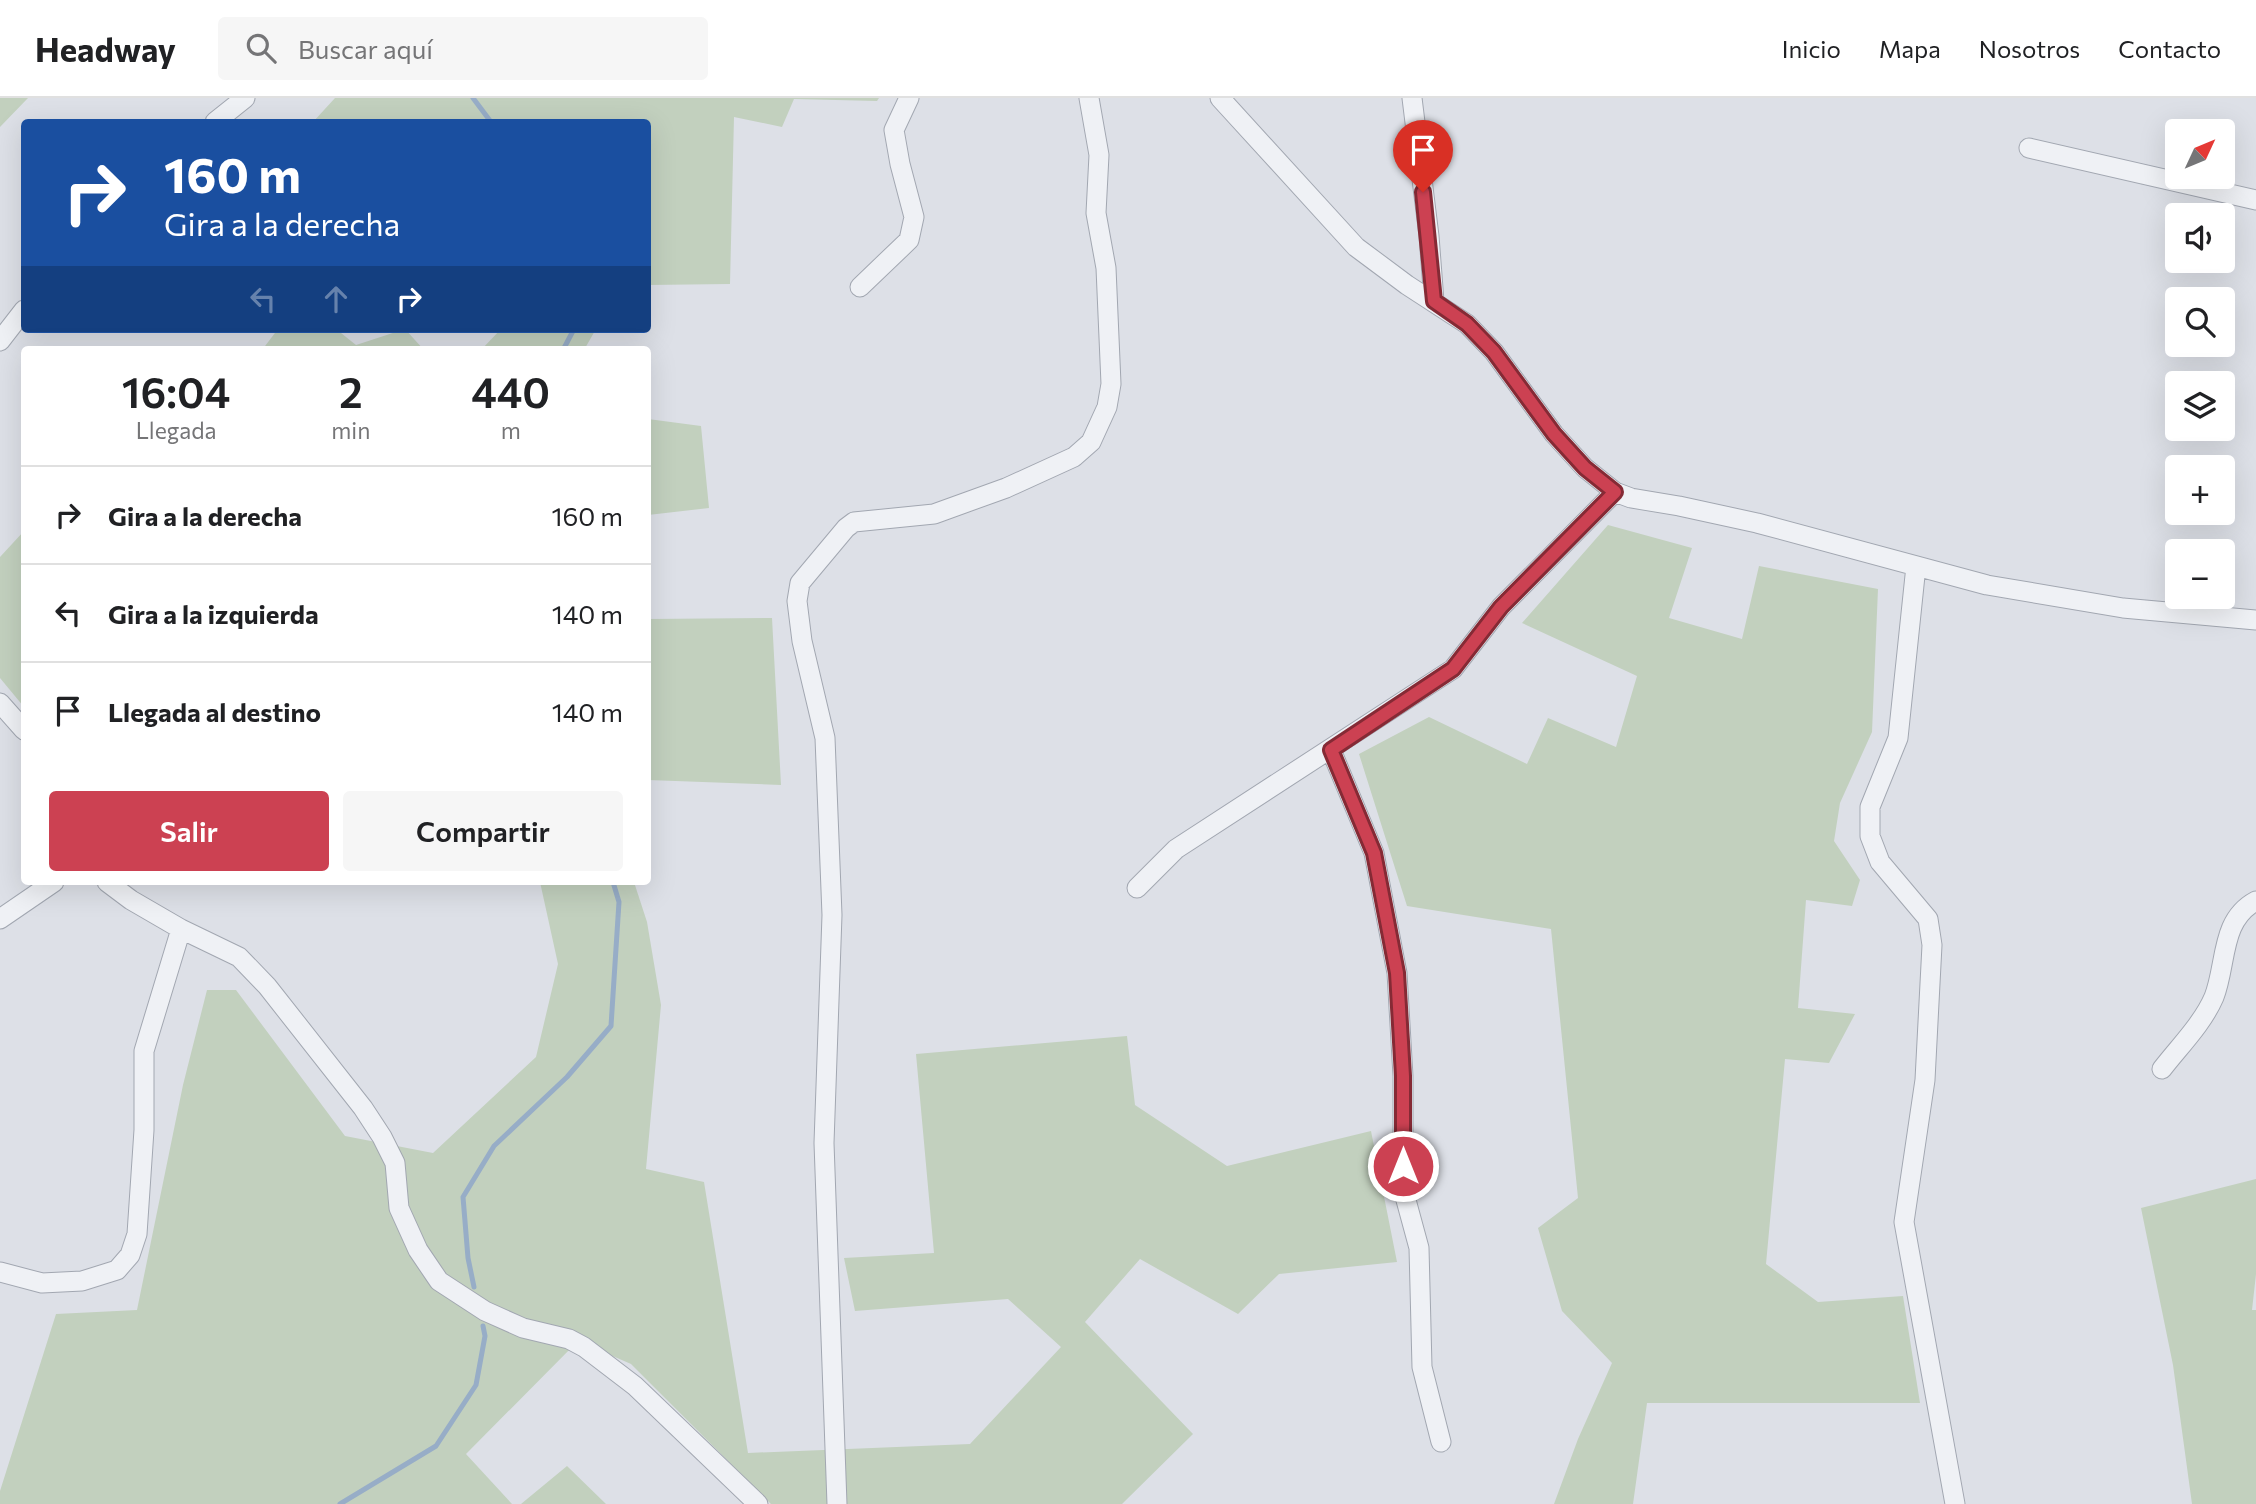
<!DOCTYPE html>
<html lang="es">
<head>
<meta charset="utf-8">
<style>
	:root { --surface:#fff; --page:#f6f6f6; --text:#202124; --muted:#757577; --line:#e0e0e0; --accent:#cc4152 }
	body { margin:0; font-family:Commissioner,sans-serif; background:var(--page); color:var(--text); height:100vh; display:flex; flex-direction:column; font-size:26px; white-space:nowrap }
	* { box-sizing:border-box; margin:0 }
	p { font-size:23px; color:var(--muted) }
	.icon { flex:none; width:38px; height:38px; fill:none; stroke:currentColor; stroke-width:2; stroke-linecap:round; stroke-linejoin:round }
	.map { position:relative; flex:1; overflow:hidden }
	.details { position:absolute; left:21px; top:248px; width:630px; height:539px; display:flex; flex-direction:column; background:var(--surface); border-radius:7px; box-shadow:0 7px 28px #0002 }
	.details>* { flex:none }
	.top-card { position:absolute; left:21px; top:21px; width:630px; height:214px; border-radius:7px; box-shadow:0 7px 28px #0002; background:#1a4fa0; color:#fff; overflow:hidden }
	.needle { width:46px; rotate:46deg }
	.controls { position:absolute; left:2165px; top:21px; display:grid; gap:14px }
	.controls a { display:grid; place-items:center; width:70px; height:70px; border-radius:7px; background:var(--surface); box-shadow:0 7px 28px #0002; font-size:35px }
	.pin { position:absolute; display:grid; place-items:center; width:60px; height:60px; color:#fff; margin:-72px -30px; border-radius:50% 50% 50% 0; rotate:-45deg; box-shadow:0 0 7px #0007 }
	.pin .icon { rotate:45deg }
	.me { position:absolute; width:77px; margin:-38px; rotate:0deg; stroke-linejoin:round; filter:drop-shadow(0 0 5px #0008) }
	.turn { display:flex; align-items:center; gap:24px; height:147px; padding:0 28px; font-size:32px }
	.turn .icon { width:91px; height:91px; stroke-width:2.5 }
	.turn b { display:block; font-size:49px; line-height:60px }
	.lanes { display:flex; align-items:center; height:66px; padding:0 28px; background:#0003; justify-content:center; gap:35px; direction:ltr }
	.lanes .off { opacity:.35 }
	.eta { display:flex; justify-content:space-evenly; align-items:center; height:119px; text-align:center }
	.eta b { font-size:42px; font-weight:600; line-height:49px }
	.cta { display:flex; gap:14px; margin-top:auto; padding:14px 28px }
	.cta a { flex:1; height:80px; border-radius:7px; background:var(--accent); color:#fff; font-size:28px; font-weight:600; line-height:80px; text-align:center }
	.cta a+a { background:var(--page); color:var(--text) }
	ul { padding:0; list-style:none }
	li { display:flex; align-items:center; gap:21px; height:98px; padding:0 28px; border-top:2px solid var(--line) }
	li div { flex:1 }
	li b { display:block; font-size:26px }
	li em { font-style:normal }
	header { display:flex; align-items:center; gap:42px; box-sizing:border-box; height:98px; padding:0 35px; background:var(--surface); border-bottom:2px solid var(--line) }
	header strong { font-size:33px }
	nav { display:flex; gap:38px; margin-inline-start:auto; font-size:24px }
	.search { width:490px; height:63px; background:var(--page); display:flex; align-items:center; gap:18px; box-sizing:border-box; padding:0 24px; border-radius:7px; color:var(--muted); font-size:26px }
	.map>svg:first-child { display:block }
	.green { fill:#c2d0be }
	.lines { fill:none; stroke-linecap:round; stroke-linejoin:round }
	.stream { stroke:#97adc7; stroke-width:5 }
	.minor-casing { stroke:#a2a7b1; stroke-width:21 }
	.minor { stroke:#eff1f5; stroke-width:19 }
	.route-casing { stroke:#852a35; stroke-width:18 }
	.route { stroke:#cc4152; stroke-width:12 }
</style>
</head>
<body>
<header>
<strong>Headway</strong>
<div class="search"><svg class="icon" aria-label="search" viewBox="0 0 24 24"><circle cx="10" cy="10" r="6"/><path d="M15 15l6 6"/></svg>Buscar aquí</div>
<nav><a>Inicio</a><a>Mapa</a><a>Nosotros</a><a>Contacto</a></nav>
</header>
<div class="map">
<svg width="2256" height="1406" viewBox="0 0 2256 1406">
	<rect width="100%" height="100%" fill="#dde0e7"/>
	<!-- green -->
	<path class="green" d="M0 0H28L0 29Z
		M335 0H879L877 3 794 1 782 29 734 19 730 186 648 187V24H313Z
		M278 231H336L356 247 405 231 424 252H262Z
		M501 231H596L584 252H481Z
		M648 321 701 328 709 410 648 417Z
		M1608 427 1692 450 1669 520 1742 541 1759 468 1878 491 1872 634 1840 705 1834 743 1860 782 1852 808 1806 802 1798 910 1855 916 1829 965 1785 961 1766 1166 1818 1204 1903 1198 1920 1305H1647L1633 1406H1554L1578 1341 1612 1265 1562 1213 1538 1130 1578 1100 1551 831 1407 808 1359 656 1429 619 1527 666 1548 620 1616 649 1637 578 1522 525Z
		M24 433V609L0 580V459Z
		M772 520 781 687 648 682V521Z
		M540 784H634L647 824 661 907 646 1071 704 1084 748 1355 970 1346 1061 1249 1008 1201 855 1213 844 1160 934 1155 916 956 1127 938 1135 1007 1227 1068 1371 1033 1397 1164 1279 1176 1238 1216 1140 1161 1085 1224 1193 1336 1122 1406H771L631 1266 578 1243 466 1356 512 1406H0V1393L56 1216 137 1212 183 987 207 892H236L345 1038 433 1055 536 959 558 866Z
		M2256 1081V1176L2252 1212H2256V1406H2192L2173 1267 2141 1110Z
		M567 1368 606 1406H521Z"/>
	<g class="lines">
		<!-- stream -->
		<path class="stream" d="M473 0 491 24
			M563 252 574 231
			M474 1189 468 1160 463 1099 494 1048 567 979 611 928 619 804 613 784
			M340 1406 436 1348 476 1287 485 1238 483 1228"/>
		<defs>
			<path id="minor" d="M1220 0 1356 149 1407 187 1467 226 1494 254 1554 336 1585 370 1615 394 1631 400 1679 408 1757 425 1987 487 2123 510 2256 522
				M1412 0 1429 138 1434 203
				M215 24 245 0
				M2029 50 2256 102
				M860 189 909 142 914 119 900 66 894 32 909 0
				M0 243 24 212
				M1916 468 1898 640 1870 709V738L1880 764 1928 821 1932 847 1925 982 1904 1124 1955 1406
				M0 605 24 632
				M1331 652 1374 755 1397 875 1403 978V1091L1419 1150 1422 1269 1441 1344
				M107 784 131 802 181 831 239 859 267 888 363 1010 382 1039 395 1065 399 1110 418 1152 439 1183 485 1213 523 1230 569 1241 584 1249 635 1288 758 1406
				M1137 790 1176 751 1453 571 1501 509 1615 394
				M0 821 54 784
				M2162 971C2179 949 2203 925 2214 899 2227 866 2220 822 2256 803
				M0 1174 42 1185 82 1183 117 1172 130 1157 137 1136 144 1032V953L181 831
				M837 1406 824 1045 832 817 825 640 802 543 797 503 800 485 846 430 854 424 934 416 1006 390 1074 359 1091 344 1107 309 1111 286 1106 170 1096 115 1099 57 1089 0"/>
		</defs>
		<!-- minor casing -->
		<use href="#minor" class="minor-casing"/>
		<!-- minor -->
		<use href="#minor" class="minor"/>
	</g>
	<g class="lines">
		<defs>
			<path id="route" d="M1403 1068V978L1397 875 1374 755 1331 652 1453 571 1501 509 1615 394 1585 370 1554 336 1494 254 1467 226 1434 203 1423 94"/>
		</defs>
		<!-- route casing -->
		<use href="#route" class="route-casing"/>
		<!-- route -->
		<use href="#route" class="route"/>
	</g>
</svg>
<div class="controls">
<a><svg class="needle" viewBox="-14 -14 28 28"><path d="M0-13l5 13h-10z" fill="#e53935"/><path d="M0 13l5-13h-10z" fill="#757577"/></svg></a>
<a><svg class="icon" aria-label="sound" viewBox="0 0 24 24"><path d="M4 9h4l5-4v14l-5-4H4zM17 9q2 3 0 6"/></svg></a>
<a><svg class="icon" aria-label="search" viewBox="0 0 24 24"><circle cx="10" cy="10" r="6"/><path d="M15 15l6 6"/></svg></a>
<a><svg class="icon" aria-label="layers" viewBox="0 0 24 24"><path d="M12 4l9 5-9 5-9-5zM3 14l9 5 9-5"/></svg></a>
<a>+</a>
<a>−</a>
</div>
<div class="pin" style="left:1423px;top:94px;background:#d93025"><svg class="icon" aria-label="arrive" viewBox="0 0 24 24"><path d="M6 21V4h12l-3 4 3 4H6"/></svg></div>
<svg class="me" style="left:1403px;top:1068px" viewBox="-20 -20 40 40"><circle r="17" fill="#cc4152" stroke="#fff" stroke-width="3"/><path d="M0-11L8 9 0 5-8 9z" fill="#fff"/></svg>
<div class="top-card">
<div class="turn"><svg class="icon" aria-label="right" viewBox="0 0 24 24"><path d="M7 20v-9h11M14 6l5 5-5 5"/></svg><div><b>160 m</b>Gira a la derecha</div></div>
<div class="lanes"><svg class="icon off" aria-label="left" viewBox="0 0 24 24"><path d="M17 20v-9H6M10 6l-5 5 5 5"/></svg><svg class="icon off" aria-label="ahead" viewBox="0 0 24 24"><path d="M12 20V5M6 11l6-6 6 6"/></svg><svg class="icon" aria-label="right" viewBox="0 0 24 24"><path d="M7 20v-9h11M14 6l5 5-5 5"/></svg></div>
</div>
<section class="details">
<div class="eta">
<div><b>16:04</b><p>Llegada</p></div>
<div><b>2</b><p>min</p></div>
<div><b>440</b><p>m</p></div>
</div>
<ul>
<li><svg class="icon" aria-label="right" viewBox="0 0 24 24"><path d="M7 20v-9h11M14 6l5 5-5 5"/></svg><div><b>Gira a la derecha</b></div><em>160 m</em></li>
<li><svg class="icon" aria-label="left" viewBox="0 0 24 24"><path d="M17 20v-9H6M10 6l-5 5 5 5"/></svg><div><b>Gira a la izquierda</b></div><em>140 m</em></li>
<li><svg class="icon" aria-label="arrive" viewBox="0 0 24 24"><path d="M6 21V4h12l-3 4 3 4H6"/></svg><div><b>Llegada al destino</b></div><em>140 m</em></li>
</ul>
<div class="cta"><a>Salir</a><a>Compartir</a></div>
</section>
</div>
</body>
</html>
